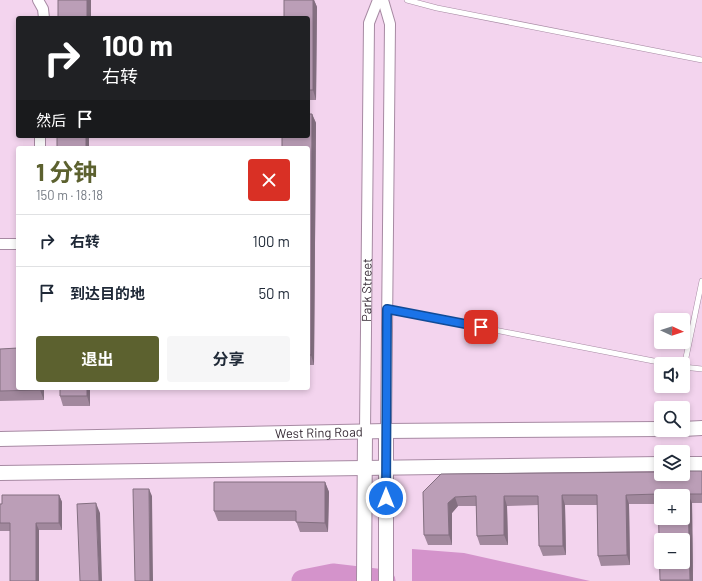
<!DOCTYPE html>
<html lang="zh">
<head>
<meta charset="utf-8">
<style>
	:root { --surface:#fff; --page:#f6f6f7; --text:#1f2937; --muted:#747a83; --line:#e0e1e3; --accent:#5c612f }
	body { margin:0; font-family:Barlow,"Noto Sans SC",sans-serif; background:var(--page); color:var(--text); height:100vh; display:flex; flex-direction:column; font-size:15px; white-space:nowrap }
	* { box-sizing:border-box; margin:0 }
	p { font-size:13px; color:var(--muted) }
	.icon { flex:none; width:22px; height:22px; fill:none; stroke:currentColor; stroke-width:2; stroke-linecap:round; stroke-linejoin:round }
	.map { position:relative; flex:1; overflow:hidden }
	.side { position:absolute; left:16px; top:146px; width:294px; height:244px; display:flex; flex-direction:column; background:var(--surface); border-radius:4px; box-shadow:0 2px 6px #0003 }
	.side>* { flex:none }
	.banner { position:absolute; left:16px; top:16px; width:294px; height:122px; border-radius:4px; box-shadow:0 2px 6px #0003; background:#202124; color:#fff; overflow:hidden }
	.needle { width:26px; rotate:93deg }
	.controls { position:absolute; left:654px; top:313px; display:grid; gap:8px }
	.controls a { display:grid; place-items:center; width:36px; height:36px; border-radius:4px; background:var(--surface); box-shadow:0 2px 6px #0003; font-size:20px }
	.pin { position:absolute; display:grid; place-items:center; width:34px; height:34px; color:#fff; margin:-17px; border-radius:8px; box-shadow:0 2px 6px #0006 }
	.me { position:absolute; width:44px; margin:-22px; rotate:0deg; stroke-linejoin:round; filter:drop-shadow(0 0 3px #0008) }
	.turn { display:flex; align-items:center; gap:14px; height:84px; padding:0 20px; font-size:18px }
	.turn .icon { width:52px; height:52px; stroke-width:2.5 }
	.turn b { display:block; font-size:28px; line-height:34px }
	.then { display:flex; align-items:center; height:38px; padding:0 20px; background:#0003; gap:8px; font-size:15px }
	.round { display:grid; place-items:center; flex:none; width:42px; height:42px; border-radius:4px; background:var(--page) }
	.overview { display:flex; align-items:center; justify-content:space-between; height:68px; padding:0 20px }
	h1 { font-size:24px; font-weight:700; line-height:30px; color:var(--accent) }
	.cta { display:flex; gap:8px; margin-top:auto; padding:8px 20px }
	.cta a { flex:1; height:46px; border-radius:4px; background:var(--accent); color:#fff; font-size:16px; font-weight:700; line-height:46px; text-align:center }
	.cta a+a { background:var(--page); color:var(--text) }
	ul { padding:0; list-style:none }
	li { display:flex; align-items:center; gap:12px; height:52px; padding:0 20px; border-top:1px solid var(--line) }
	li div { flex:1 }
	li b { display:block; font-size:15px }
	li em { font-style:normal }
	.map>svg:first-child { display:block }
	.water { fill:#d493cb }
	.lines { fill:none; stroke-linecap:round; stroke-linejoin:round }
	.river { stroke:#d493cb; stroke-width:23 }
	.lane-casing { stroke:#a78aa3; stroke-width:6 }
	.street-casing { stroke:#a78aa3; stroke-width:12 }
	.secondary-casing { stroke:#a78aa3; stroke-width:16 }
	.lane { stroke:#fff; stroke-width:5 }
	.street { stroke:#fff; stroke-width:10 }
	.secondary { stroke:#fff; stroke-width:14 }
	.wall { fill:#a1889d }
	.shaded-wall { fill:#836f80 }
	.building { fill:#bb9eb7; stroke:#836f80; fill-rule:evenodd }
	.route-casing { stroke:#114b97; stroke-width:10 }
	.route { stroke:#1a73e8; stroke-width:7 }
	.labels { text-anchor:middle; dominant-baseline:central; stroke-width:3; stroke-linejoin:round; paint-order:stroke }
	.street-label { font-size:13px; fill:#372c36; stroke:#fce3f8 }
</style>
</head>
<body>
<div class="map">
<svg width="702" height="581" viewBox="0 0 702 581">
	<rect width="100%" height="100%" fill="#f3d4ee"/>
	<!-- water -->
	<path class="water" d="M412 549 464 553 590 581H412Z"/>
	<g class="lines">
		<!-- river -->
		<path class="river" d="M303 581 333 575 384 581"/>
		<defs>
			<path id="lane" d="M407 0 437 8 702 60
				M387 309 669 364
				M683 367 702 369
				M684 367 702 281"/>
			<g id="street">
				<path d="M38 0 43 9 44 18"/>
				<path d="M383 0 390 24 386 431"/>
				<path d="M40 148V136"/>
				<path d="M0 244H18"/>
				<path id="s1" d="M365 432 369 23 378 0"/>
			</g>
			<g id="secondary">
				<path d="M683 429 702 428"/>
				<path id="s2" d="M0 439 386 431 661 429"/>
				<path d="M683 464H702"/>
				<path d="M0 473 661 464"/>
				<path d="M364 581 365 432"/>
				<path d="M386 581V431"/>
			</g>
		</defs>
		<!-- lane casing -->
		<use href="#lane" class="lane-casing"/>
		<!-- street casing -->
		<use href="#street" class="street-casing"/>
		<!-- secondary casing -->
		<use href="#secondary" class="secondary-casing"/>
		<!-- lane -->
		<use href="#lane" class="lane"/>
		<!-- street -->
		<use href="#street" class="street"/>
		<!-- secondary -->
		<use href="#secondary" class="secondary"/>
	</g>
	<!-- wall -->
	<path class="wall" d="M284 0H314L317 7 316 100H308V18Z
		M312 114 316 123 314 365H308V148Z
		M0 349 44 388V400L0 401Z
		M60 388H90V406H63L60 396Z
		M702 471V503H692L693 581H660L659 504H629L630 565 601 566 598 556 597 505H565L566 555 543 556 539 546 538 505 507 506 508 545H480L477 536 476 506H458L452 513V545H428L424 535 423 492Z
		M325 482 329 492 328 532H300L296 521H218L214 511Z
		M59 495 62 502V530H39V581H10V531H0V504Z"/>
	<!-- shaded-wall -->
	<path class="shaded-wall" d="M87 0H91V18H87Z
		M313 0H314L317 7 316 100 313 90Z
		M312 114 316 123 314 365 311 355Z
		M86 136H89V148H86Z
		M40 388H44V400L40 390Z
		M87 388H90V406L87 396Z
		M325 482 329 492 328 532 325 523Z
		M149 489 152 496 153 581H150Z
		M688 494 692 503 693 581H690V580Z
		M59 495 62 502V530L59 523Z
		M562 495 565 505 566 555 563 546Z
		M626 495 629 504 630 565 627 555Z
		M504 496 507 506 508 545 504 535Z
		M455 497 458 506 452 513V545L449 535 448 503Z
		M96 503 100 513 102 581H99Z
		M36 523 39 530V581H36Z"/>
	<!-- building -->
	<path class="building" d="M58 0H87V18H58Z
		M284 0H313V90H308V18H284Z
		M308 114H312L311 355H308V148H282V136H308Z
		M57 136H86V148H57Z
		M18 348V388H40V390L0 391V349Z
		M60 388H87V396H60Z
		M683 471H702V494H688L690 580H660L658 494 626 495 627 555 598 556 597 495H562L563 546H539L538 496H504V535L477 536 476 496 455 497 448 503 449 535H424L423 492 441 474 661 472V474H683ZM661 496H683V518H661ZM661 540H683V562H661Z
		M214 482H325V523L296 522V511H214Z
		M133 489H149L150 581H135Z
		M2 495H59V523H36V581H10V523H0V504H2Z
		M96 503 99 581H80L77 504Z"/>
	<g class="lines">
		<defs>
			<path id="route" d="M386 498 387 309 481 327"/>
		</defs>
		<!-- route casing -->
		<use href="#route" class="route-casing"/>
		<!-- route -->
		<use href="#route" class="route"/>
	</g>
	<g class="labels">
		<!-- street labels -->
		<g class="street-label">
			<text stroke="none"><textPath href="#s1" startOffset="142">Park Street</textPath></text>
			<text stroke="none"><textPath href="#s2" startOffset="319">West Ring Road</textPath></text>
		</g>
	</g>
</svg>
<div class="controls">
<a><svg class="needle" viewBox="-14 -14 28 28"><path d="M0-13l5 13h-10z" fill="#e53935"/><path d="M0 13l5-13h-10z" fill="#747a83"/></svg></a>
<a><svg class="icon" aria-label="sound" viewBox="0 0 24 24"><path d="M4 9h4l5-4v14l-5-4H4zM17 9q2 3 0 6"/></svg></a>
<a><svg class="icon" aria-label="search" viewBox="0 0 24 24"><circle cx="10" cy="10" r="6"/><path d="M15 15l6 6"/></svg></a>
<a><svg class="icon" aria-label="layers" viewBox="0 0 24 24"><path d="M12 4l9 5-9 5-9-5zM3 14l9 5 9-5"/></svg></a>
<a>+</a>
<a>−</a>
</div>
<div class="pin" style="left:481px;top:327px;background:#d93025"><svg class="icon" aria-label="arrive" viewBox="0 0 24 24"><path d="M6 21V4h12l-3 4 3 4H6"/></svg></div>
<svg class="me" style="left:386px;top:498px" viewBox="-20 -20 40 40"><circle r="17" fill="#1a73e8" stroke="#fff" stroke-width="3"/><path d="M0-11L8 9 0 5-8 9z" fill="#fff"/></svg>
<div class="banner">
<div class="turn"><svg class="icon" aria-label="right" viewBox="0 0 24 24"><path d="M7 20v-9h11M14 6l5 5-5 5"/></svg><div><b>100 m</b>右转</div></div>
<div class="then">然后<svg class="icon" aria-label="arrive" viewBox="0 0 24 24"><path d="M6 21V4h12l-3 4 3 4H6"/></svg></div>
</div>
<section class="side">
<div class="overview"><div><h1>1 分钟</h1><p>150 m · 18:18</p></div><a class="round" style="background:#d93025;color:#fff"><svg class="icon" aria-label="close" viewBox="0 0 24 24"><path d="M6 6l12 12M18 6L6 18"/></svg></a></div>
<ul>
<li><svg class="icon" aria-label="right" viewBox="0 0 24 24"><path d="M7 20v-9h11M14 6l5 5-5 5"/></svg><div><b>右转</b></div><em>100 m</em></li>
<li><svg class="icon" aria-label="arrive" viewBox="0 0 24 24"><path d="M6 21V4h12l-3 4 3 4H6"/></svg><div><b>到达目的地</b></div><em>50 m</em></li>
</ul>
<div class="cta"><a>退出</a><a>分享</a></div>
</section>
</div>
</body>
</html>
